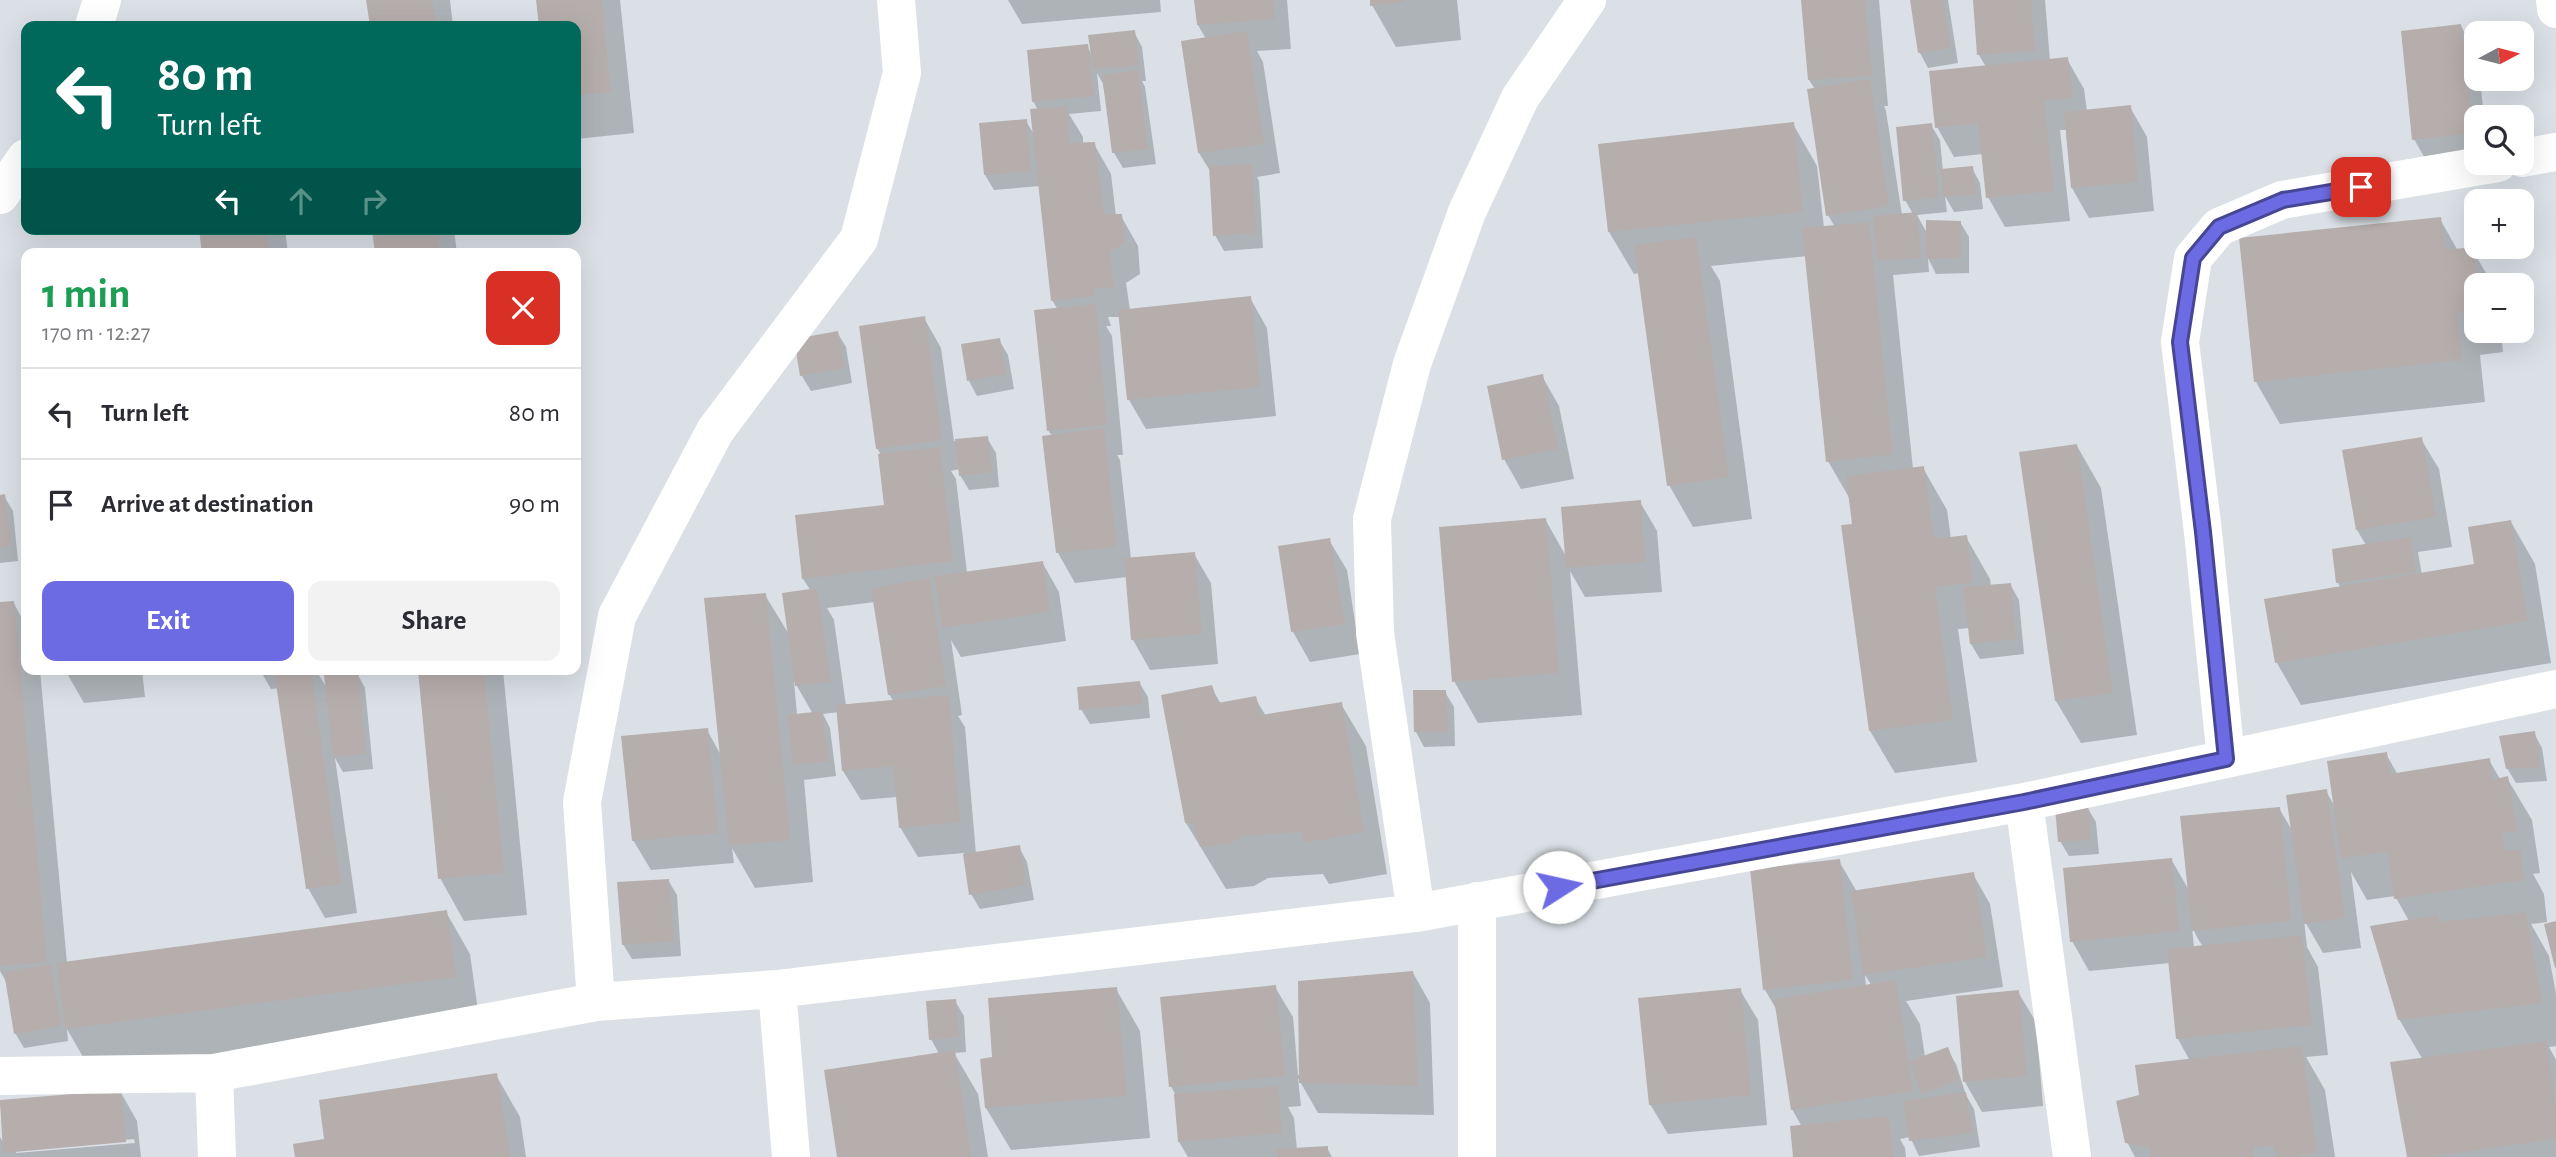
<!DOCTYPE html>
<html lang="en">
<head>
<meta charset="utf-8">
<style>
	:root { --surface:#fff; --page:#f2f2f3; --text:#2b2b33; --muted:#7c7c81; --line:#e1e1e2; --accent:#6c6be4 }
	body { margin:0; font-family:"Alegreya Sans",sans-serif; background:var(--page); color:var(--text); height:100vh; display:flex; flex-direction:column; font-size:26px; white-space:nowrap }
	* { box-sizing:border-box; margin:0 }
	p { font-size:23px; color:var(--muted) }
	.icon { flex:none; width:38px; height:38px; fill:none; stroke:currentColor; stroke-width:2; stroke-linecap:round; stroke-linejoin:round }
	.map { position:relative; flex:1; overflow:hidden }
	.side { position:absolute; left:21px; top:248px; width:560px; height:427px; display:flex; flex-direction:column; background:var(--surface); border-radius:14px; box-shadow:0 7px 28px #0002 }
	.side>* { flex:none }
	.top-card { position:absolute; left:21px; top:21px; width:560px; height:214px; border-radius:14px; box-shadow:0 7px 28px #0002; background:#00695c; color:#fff; overflow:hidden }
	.needle { width:46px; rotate:83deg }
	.buttons { position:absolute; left:2464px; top:21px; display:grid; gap:14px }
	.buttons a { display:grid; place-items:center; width:70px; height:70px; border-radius:14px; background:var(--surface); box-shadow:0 7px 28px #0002; font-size:35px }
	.pin { position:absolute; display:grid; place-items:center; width:60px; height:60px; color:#fff; margin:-30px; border-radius:14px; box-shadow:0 4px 10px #0006 }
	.me { position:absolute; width:77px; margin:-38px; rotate:80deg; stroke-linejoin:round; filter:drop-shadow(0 0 5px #0008) }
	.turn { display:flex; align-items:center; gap:24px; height:147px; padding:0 21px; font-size:32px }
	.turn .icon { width:91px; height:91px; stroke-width:2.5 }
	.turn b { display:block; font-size:49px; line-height:60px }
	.lanes { display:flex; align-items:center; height:66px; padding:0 21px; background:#0003; justify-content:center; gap:35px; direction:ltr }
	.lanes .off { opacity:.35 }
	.round { display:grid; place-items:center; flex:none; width:74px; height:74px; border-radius:14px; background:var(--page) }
	.head { display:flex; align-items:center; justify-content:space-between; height:119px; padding:0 21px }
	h1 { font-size:42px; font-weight:700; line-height:52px; color:#1e9e55 }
	.cta { display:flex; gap:14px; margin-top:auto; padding:14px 21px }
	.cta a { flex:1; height:80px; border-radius:14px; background:var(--accent); color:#fff; font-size:28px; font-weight:700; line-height:80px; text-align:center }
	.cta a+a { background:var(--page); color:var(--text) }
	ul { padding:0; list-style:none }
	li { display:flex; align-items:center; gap:21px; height:91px; padding:0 21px; border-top:2px solid var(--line) }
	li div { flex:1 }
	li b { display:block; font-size:26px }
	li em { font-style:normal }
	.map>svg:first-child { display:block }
	.shadow { fill:#0003; fill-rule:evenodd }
	.building { fill:#b6aeac }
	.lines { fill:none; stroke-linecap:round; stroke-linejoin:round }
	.minor { stroke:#fff; stroke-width:38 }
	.route-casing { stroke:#464694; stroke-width:18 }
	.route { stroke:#6c6be4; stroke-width:12 }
</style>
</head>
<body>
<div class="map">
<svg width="2556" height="1157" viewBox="0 0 2556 1157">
	<rect width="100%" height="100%" fill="#dae0e6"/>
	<!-- shadow -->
	<path class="shadow" d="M368 0H450L453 26H371Z
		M538 0H620L634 133 576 139V26H541Z
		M1008 0H1160L1161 12 1022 24Z
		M1196 0H1287L1291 49 1257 51 1263 62 1280 173 1257 177 1259 181 1263 248 1224 251 1215 235 1212 174 1199 153 1183 42 1206 39 1198 25Z
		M1371 0H1457L1461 40 1396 47 1372 5Z
		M1803 0H1879L1888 106H1884L1886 111 1902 215 1913 214 1905 200 1931 125 1940 140 1943 171 1972 168 1980 183 1983 209 1954 212 1945 196 1947 212 1917 215 1927 233 1960 222 1969 237V273L1936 274 1928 258 1929 272 1893 275 1913 469 1923 468 1947 510 1951 539 1966 537 1990 579 1991 586 2010 584 2019 600 2024 654 1980 659 1971 644 1970 628 1958 629 1977 762 1895 773 1870 731 1851 501 1828 461 1807 256 1711 266 1720 281 1752 519 1693 527 1669 485 1639 273 1634 274 1609 232 1600 145 1793 124 1817 166 1824 228 1835 227 1828 215 1815 89 1809 80Z
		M1911 0H1948L1958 63 1928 68 1920 53Z
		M1975 0H2045L2050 61 2067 59 2084 89 2087 111 2130 107 2147 137 2154 211 2089 218 2072 188 2067 130H2060L2070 221 2005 227 1988 197 1983 154 1954 157 1937 127 1986 67 1979 55Z
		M2461 26 2476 53V79H2480L2484 117H2476V163L2431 169 2414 139Z
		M1134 32 1142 47 1146 81H1142L1145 87 1156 164 1123 168 1114 153 1103 84 1097 73 1101 111 1069 114 1083 137V144H1094L1111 174 1116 216H1121L1138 246 1140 274 1126 283 1130 310 1250 298 1267 328 1276 416 1146 429 1129 400 1121 317H1108L1111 326H1106L1112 336 1123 455H1117L1120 460 1131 559 1194 554 1211 583 1218 664 1150 670 1133 640 1127 577 1075 583 1058 553 1044 437 1052 436 1048 430 1058 310 1052 300 1040 186 994 190 985 175 1026 121 1035 136 1038 110 1033 101 1087 46 1092 55Z
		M2440 219 2458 251 2472 249 2493 285H2476V331H2501L2503 352 2480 355 2485 402 2280 424 2256 382Z
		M201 229H285L288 254H204Z
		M373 229H454L457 254H377Z
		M924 318 941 348 954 441 987 438 996 453 999 487 969 490 960 475V469L951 471 956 479 967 573 1042 562 1059 592 1066 641 961 657 951 640 962 715 958 716 965 727 976 854 1019 847 1027 862 1034 900 980 909 971 894 964 853 918 857 900 827 897 797 861 800 843 771 839 712 823 714 830 728 836 776 804 780 813 882 755 888 732 848 734 863 651 870 633 840 707 730 722 757 765 595 790 636 811 591 803 579 886 506 881 455 877 448ZM875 602 889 694 894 702 846 706 834 620 827 608ZM794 681 813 714 797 715Z
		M837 332 846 347 852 383 811 391 802 376 796 340Z
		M999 340 1008 355 1014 389 977 396 969 381Z
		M1542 376 1559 406 1574 479 1521 489 1504 459Z
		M2421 439 2439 469 2452 547 2418 552 2422 575 2476 566 2511 522 2535 564 2551 663 2301 705 2277 663 2266 601 2341 588 2338 583 2366 545 2357 530 2344 452Z
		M2077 446 2101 488 2137 735 2081 743 2056 701Z
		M0 496H4L13 511 18 561 0 563Z
		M1640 502 1657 531 1662 592 1585 597 1570 571 1582 715 1478 723 1454 681 1545 519 1567 558Z
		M1329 540 1347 570 1360 654 1310 662 1293 632 1280 547Z
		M13 602 26 625V670H40L67 963 446 912 470 954 479 1018 91 1071 67 1029 68 1041 24 1048 15 1033 8 985 0 971V604Z
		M65 670H142L145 697 84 703Z
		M260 670H316L328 690 357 673 365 688 373 769 343 772 335 758 357 913 325 918 308 888 279 688 271 689Z
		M420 670H503L527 915 464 921 440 878Z
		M1139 682 1148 697 1150 718 1090 724 1081 709Z
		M1211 687 1221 704 1255 698 1266 716 1341 704 1366 746 1387 874 1329 884 1323 874 1268 878 1254 886 1226 889 1186 823Z
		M1445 692 1454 707 1455 746 1424 747 1416 732Z
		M2534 733 2542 748 2547 781 2516 783 2507 768Z
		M2386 754 2398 775 2489 760 2500 779 2507 778 2532 820 2540 873 2533 874 2544 894 2547 922 2531 924 2549 956 2556 994V1046L2549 1047 2556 1060V1157H2409L2423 1060 2399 1019 2409 921 2395 896 2367 900 2351 872 2361 948 2323 953 2304 920 2307 947 2318 967 2328 1055 2306 1057 2325 1090 2335 1157H2135L2127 1142 2141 1096 2190 1061 2178 1039 2170 963 2089 971 2072 941 2171 859 2190 892 2279 808 2293 832 2326 791 2335 807ZM2192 927 2198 939 2203 947 2194 948Z
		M2087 807 2096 822 2099 854 2069 856 2060 841Z
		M1839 861 1857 892 1973 874 1990 904 2003 987 1906 1001 1920 1024 1925 1057 1947 1049 1956 1064 1966 1095 1974 1109 1980 1147 1919 1156 1910 1137 1900 1139 1905 1148 1906 1157H1795L1802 1127 1792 1109 1778 1012 1765 990ZM1865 975 1870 983 1871 986 1866 987Z
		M668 880 677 895 681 956 632 959 623 944Z
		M1413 973 1430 1003 1434 1115 1318 1113 1298 1078 1301 1106 1288 1107 1294 1118 1297 1150 1327 1148 1332 1157H1188L1179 1142 1175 1094 1171 1086 1275 987 1293 1017 1298 1075H1301Z
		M1116 989 1140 1031 1150 1138 1011 1150 986 1108 994 1059Z
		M1740 990 1758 1020 1767 1125 1668 1134 1650 1104Z
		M2018 992 2036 1022 2043 1106 1982 1112 1965 1082 1957 998Z
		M955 1001 964 1016 966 1052 954 1053 978 1094 988 1157H838L939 1054 931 1039Z
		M496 1075 520 1117 526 1157H297L326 1141Z
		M120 1091 137 1121 141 1157H0V1137L4 1144 0 1102ZM134 1139 135 1143 16 1153V1150Z"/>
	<!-- building -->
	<path class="building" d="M366 0H432L436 26H370Z
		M536 0H602L611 92 576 95V26H539Z
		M1194 0H1273L1275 19 1197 25Z
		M1370 0H1405V2L1370 6Z
		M1801 0H1865L1872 76 1808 80Z
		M1910 0H1943L1951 48 1918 53Z
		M1973 0H2031L2035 51 1977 55Z
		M2461 24 2473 133 2412 140 2401 31Z
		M1135 30 1139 66 1093 69 1088 35Z
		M1247 31 1264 144 1198 153 1181 41Z
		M1088 44 1094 96 1032 102 1027 50Z
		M2068 57 2073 98 2044 101 2054 191 1986 198 1978 123 1935 128 1929 71Z
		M1138 70 1148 149 1112 153 1102 75Z
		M1870 79 1889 206 1826 216 1807 89Z
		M2131 105 2138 182 2071 188 2064 112Z
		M1067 106 1069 143 1095 142 1104 214H1122L1124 243 1110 252 1114 288H1093L1096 296 1051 301 1030 109Z
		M1027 119 1031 171 984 175 979 123Z
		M1794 122 1803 212 1608 232 1598 144Z
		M1932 123 1939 197 1903 201 1896 127Z
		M1252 164 1256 233 1213 236 1209 166Z
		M1973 166 1976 194 1944 197 1940 169Z
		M1917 212 1921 258 1877 261 1873 216Z
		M2441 217 2445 250 2473 247 2478 285 2476 311 2457 313 2462 360 2254 382 2239 238Z
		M1926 220 1961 221V258L1926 259Z
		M1869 222 1893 454 1826 462 1802 228Z
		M199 229H266L269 254H202Z
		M372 229H437L440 254H375Z
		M1696 237 1729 477 1667 486 1634 245Z
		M1251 296 1260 387 1127 400 1118 310Z
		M1096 304 1107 425 1047 431 1034 310Z
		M925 316 942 440 876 449 859 326Z
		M838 331 845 368 800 376 794 339Z
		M1000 338 1006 374 967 381 961 344Z
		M1543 374 1558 449 1502 460 1487 386Z
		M1104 428 1117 547 1056 553 1042 436Z
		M988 436 992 472 959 476 955 439Z
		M2422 437 2436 517 2356 530 2342 450Z
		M2077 444 2113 693 2055 701 2019 452Z
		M940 447 953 561 802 579 795 515 884 505 878 454Z
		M1924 466 1934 539 1967 535 1973 582 1935 587 1953 720 1869 731 1841 525 1852 524 1846 476Z
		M5 494 11 546 0 547V495Z
		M1641 500 1645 562 1566 568 1561 507Z
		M1546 518 1559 673 1452 682 1439 527Z
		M2511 520 2528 621 2275 663 2264 599 2474 564 2468 527Z
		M2411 537 2416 572 2336 583 2332 549Z
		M1330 538 1345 624 1291 632 1278 546Z
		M1195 552 1202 634 1131 640 1124 558Z
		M1043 561 1050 612 942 628 934 576Z
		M930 578 946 686 888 695 871 588Z
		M2011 583 2016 639 1970 644 1963 587Z
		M817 588 831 682 795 686 782 593Z
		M766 593 790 840 729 846 704 598Z
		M14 601 47 962 0 966V602Z
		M274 670H311L341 884 306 889Z
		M418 670H484L504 873 438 879Z
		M358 672 366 754 333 757 324 675Z
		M1140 681 1143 704 1079 710 1077 687Z
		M1212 685 1218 703 1256 696 1261 715 1342 702 1364 832 1303 843 1302 832 1243 836 1230 844 1200 847 1194 824 1185 823 1161 695Z
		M1413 690H1446L1448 732H1414Z
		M949 695 960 822 899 828 893 766 842 771 836 705Z
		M822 711 829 761 793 765 787 715Z
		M708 728 718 833 632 841 621 736Z
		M2535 731 2540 767 2506 769 2499 736Z
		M2387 752 2390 774 2490 758 2492 780 2508 776 2517 831 2502 833 2505 850H2521L2524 880 2394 899 2387 852 2341 858 2327 761Z
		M2327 789 2345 918 2304 924 2286 795Z
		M2088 805 2091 840 2058 842 2055 808Z
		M2280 807 2291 921 2192 931 2180 816Z
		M1020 845 1026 885 969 895 963 854Z
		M2172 858 2179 931 2070 942 2063 868Z
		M1840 859 1853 980 1763 990 1750 869Z
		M1974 872 1987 957 1863 975 1851 891Z
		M669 879 674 941 622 945 617 882Z
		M447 910 456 977 65 1029 56 963Z
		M2526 912 2542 1003 2398 1020 2370 926 2437 915 2439 922Z
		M2556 921V967L2555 968 2544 924Z
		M2302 935 2312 1025 2176 1039 2167 949Z
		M51 964 61 1026 14 1034 4 972Z
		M1413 971 1418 1086 1299 1083 1298 981Z
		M1896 980 1913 1091 1791 1110 1774 999Z
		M1276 985 1285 1076 1169 1087 1160 997Z
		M1117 987 1127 1096 985 1108 980 1059 992 1057 988 998Z
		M1741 988 1751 1095 1649 1105 1638 998Z
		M2019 990 2027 1076 1963 1082 1956 996Z
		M956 999 959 1037 929 1040 926 1001Z
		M2547 1041 2556 1107V1139L2429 1157H2407L2390 1062Z
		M2302 1046 2317 1152 2295 1157H2277L2273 1146 2254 1147 2253 1157H2150V1147L2125 1143 2116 1101 2139 1095 2135 1065Z
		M1948 1047 1960 1079 1922 1094 1909 1061Z
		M955 1050 971 1157H837L824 1070Z
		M497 1073 510 1157H295L293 1144 324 1139 319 1100Z
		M1278 1086 1282 1133 1178 1142 1174 1094Z
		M121 1090 126 1142 3 1153 0 1100Z
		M1966 1092 1972 1133 1909 1141 1903 1101Z
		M1889 1116 1893 1157H1793L1790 1126Z
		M1328 1146V1157H1277L1276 1149Z"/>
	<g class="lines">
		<!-- minor -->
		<path class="minor" d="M2555 0 2556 9
			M94 26 102 0
			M2522 158 2556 152
			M0 195 26 158
			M2226 759 2203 532 2180 342 2193 258 2219 227 2282 200 2498 163
			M2024 802 2072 1157
			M1416 913 1375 633 1372 519 1412 364 1467 212 1520 98 1587 0
			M777 989 791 1157
			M596 1002 582 802 617 616 715 431 859 239 902 73 896 0
			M214 1073 217 1157
			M0 1076 214 1073 596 1002 777 989 1416 913 2024 802 2556 689
			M1477 1157V901"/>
	</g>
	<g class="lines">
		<defs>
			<path id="route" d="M1559 887 2024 802 2226 759 2203 532 2180 342 2193 258 2219 227 2283 200 2361 187"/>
		</defs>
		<!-- route casing -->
		<use href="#route" class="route-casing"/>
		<!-- route -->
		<use href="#route" class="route"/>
	</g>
</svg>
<div class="buttons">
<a><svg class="needle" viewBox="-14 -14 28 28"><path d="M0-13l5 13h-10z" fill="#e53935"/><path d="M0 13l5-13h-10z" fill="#7c7c81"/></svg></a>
<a><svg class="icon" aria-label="search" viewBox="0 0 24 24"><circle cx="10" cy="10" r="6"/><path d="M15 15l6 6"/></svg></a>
<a>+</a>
<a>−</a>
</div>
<div class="pin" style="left:2361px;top:187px;background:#d93025"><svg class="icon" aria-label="arrive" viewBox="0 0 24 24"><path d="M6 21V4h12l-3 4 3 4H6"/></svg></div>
<svg class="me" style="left:1559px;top:887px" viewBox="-20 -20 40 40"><circle r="19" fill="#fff"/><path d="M0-13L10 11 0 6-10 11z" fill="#6c6be4"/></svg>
<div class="top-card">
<div class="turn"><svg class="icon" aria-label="left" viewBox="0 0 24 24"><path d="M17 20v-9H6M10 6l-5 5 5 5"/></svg><div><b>80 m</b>Turn left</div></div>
<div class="lanes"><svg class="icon" aria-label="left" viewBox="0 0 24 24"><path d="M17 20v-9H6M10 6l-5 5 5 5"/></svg><svg class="icon off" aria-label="ahead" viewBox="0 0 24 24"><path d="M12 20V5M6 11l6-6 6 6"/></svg><svg class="icon off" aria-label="right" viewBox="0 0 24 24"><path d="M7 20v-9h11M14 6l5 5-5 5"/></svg></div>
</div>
<section class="side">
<div class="head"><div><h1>1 min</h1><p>170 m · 12:27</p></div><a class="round" style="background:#d93025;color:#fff"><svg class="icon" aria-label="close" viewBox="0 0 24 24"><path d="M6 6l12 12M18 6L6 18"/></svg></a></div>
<ul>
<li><svg class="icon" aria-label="left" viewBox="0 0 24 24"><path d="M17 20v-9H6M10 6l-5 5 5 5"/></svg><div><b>Turn left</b></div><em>80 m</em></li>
<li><svg class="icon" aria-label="arrive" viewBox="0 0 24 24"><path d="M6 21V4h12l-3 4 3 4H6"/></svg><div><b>Arrive at destination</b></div><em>90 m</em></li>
</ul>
<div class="cta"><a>Exit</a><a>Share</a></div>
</section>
</div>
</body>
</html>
